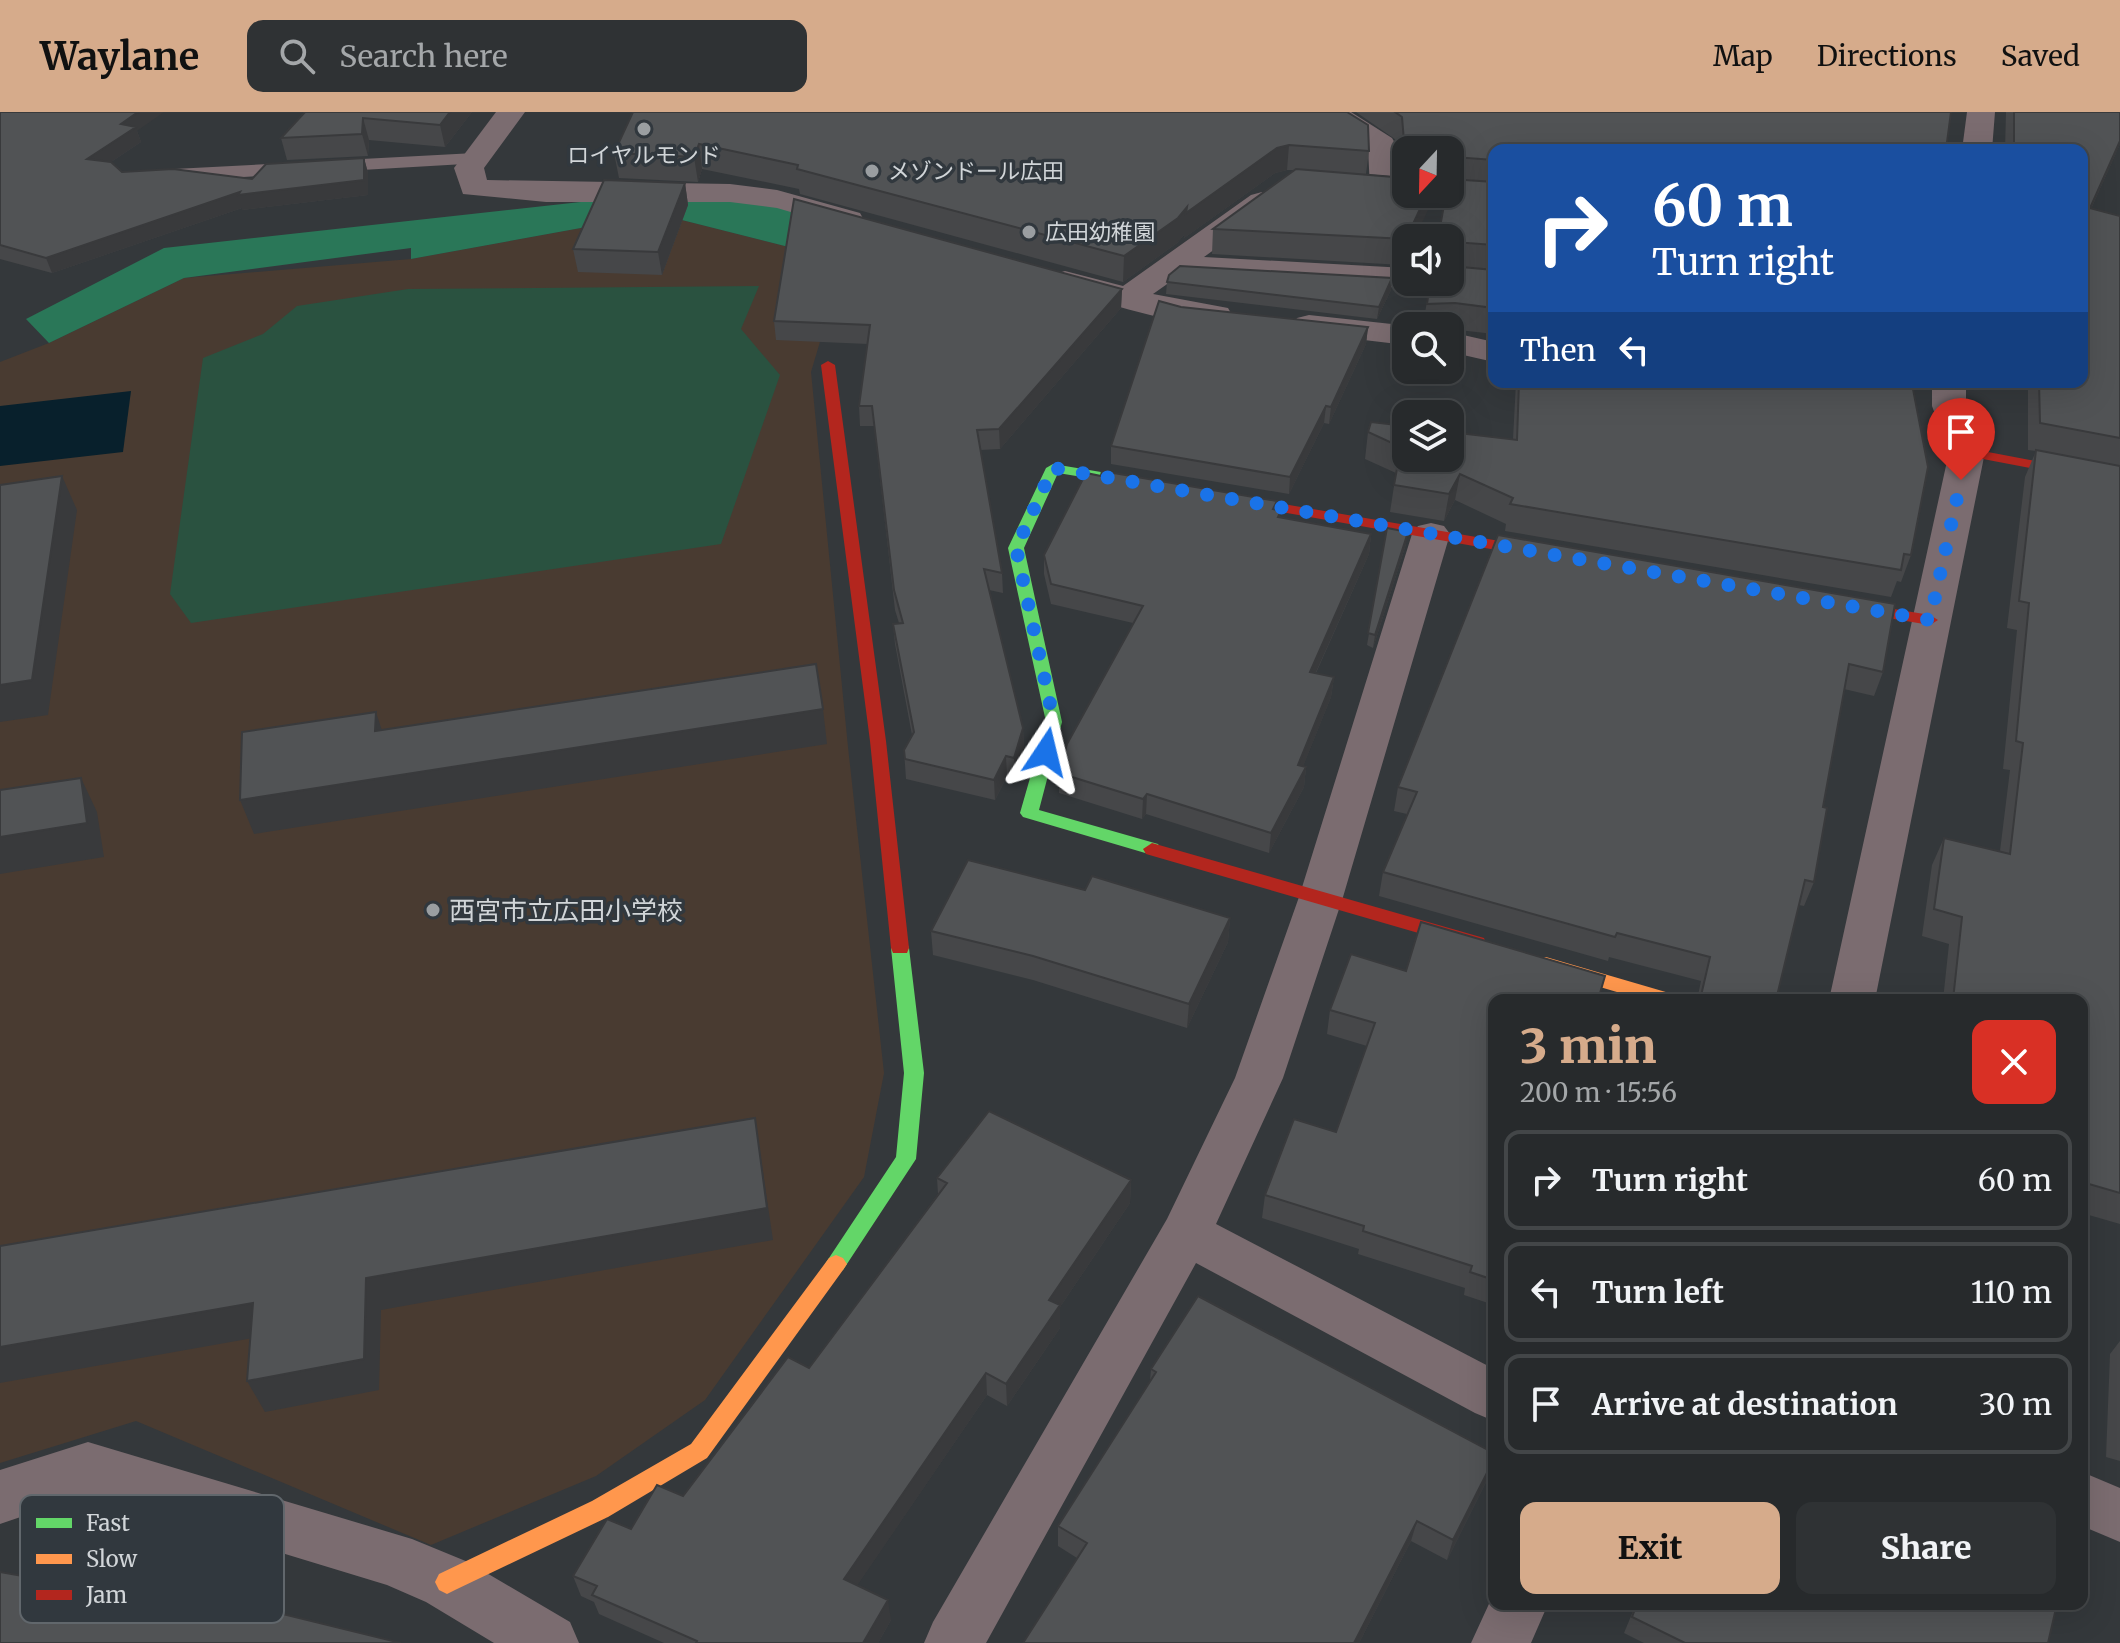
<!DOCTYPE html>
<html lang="en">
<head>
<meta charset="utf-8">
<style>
	:root { --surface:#272a2c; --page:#2f3234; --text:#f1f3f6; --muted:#a4a7a9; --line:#434648; --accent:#d6ab8b }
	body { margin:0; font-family:Merriweather,"Noto Sans JP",serif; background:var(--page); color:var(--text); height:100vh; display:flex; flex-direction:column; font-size:30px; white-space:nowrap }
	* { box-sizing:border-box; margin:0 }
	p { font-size:26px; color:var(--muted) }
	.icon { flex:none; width:44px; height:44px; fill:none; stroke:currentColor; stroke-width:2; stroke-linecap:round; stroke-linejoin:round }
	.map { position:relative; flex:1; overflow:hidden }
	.drawer { position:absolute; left:1488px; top:882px; width:600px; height:616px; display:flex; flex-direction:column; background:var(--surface); border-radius:16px; box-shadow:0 8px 32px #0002,0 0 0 2px var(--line) }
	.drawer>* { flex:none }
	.guide { position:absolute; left:1488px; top:32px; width:600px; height:244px; border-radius:16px; box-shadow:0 8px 32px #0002,0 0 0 2px var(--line); background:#1a4fa0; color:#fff; overflow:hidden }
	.needle { width:52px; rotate:202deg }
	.controls { position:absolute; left:1392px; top:24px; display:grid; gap:16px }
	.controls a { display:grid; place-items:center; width:72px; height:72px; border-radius:16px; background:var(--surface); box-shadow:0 8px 32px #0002,0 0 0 2px var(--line); font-size:40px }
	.pin { position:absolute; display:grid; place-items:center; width:68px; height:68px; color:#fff; margin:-82px -34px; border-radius:50% 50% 50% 0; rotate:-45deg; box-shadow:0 0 8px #0007 }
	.pin .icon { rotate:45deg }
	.me { position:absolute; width:88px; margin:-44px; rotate:10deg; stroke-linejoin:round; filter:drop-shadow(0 0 6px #0008) }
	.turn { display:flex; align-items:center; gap:28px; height:168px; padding:0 32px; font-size:36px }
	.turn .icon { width:104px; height:104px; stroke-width:2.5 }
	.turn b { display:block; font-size:56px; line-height:68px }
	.then { display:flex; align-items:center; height:76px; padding:0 32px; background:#0003; gap:16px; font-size:30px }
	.round { display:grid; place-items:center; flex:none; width:84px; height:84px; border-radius:16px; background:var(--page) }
	.overview { display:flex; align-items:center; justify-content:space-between; height:136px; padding:0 32px }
	h1 { font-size:48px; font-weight:800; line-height:60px; color:var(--accent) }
	.cta { display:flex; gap:16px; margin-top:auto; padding:16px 32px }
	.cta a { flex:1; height:92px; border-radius:16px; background:var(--accent); color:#111; font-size:32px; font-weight:800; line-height:92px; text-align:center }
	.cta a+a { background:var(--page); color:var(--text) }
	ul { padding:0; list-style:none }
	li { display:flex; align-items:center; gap:24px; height:100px; margin:0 16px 12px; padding:0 16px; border:4px solid var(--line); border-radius:16px }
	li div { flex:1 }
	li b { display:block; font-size:30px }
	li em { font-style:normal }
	header { display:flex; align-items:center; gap:48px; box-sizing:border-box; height:112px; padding:0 40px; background:var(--accent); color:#111 }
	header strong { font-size:38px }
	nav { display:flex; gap:44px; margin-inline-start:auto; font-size:28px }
	.search { width:560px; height:72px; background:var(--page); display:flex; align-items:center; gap:20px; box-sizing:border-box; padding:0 28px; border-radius:16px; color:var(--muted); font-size:30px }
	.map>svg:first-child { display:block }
	.education { fill:#493b31 }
	.green { fill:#2a5240 }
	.forest { fill:#2a7758 }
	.water { fill:#08202c }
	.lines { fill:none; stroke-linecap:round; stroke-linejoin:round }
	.lane { fill:#7b6c70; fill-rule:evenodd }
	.street { fill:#7b6c70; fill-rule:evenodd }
	.fast { fill:#63d668; fill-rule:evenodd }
	.slow { fill:#ff974d; fill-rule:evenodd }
	.jam { fill:#b3261e; fill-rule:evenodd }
	.wall { fill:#464749 }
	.shaded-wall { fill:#393a3c }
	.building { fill:#515355; stroke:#393a3c; stroke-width:2 }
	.route { stroke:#1a73e8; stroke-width:14; stroke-dasharray:0 25.2 }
	.poi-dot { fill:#9a9ea1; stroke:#31383e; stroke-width:3 }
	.labels { text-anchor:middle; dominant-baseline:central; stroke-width:7; stroke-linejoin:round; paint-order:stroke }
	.far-poi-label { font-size:22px; fill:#d1d5d8; stroke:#31383e; text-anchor:start }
	.poi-label { font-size:26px; fill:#d1d5d8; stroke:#31383e; text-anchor:start }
	.key { fill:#31383e; stroke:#61676c; stroke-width:2 }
	.key-label { font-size:22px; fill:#d1d5d8 }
</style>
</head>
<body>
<header>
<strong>Waylane</strong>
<div class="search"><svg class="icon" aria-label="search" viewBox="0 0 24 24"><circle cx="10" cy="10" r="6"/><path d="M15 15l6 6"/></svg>Search here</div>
<nav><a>Map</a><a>Directions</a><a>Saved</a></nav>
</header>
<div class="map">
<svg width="2120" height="1531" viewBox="0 0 2120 1531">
	<rect width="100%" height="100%" fill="#34383b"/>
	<!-- education -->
	<path class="education" d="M658 102 844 149 811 260 848 635 884 961 864 1065 705 1288 596 1364 431 1433 136 1309 0 1351V250L49 231 184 166 411 147Z"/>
	<!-- green -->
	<path class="green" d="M759 174 741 217 780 263 721 432 191 511 170 482 203 246 263 222 297 194 408 177Z"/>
	<!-- forest -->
	<path class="forest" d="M662 81 796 97 844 149 658 102 411 147V136L184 166 49 231 26 207 164 136Z"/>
	<!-- water -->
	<path class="water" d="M131 279 123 340 0 354V294Z"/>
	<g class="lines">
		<!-- lane -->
		<path class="lane" d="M475 41 484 47 482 51 174 69 165 63 174 57Z"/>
		<!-- street -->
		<path class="street" d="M496 0H525L484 56 487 68 730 72 777 78 860 101 864 108 860 115 849 117 777 96 730 90H546L463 82 454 56Z
			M1317 0H1351L1392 26C1400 37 1404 72 1396 83L1385 86 1374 83 1370 77 1368 36 1321 6Z
			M1967 0H1995L1992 38H1962Z
			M1262 80 1273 83 1277 89 1273 95 1204 145 1406 156V170H1419L1406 176 1180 163 1153 182 1228 196 1232 203 1228 210C1186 220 1097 187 1054 176L1049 169 1054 162 1065 159 1123 174 1251 83Z
			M1309 203 1410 214H1406V233L1297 220 1293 213 1297 206Z
			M1450 220 1494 230V250L1450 240Z
			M1932 270H1966V294L1985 340 1875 888H1829L1949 340 1932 294Z
			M1431 411 1444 414 1450 422 1343 785 1283 966 1216 1112 1494 1257V1309L1475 1301 1196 1151 986 1531H924L933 1510 1167 1107 1235 966 1299 785 1412 422 1418 414Z
			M88 1330 412 1427 468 1450 570 1510 579 1531H494L426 1490 387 1473 88 1382 0 1412V1358Z
			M2082 1360 2120 1376V1430L2082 1414Z
			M1494 1481V1492H1548L1531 1531H1471Z"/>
		<!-- fast -->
		<path class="fast" d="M1053 352 1143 367 1150 371 1143 375 1058 361 1024 436 1062 610 1039 698 1158 732 1161 737 1152 743 1023 705 1020 701 1046 610 1008 436 1046 356Z
			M900 829 907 831 909 836 924 961 916 1047 843 1158 836 1161 829 1158 825 1152 829 1146 896 1045 904 961 891 836 893 831Z"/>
		<!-- slow -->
		<path class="slow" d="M1546 845 1676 883 1679 888H1644L1539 857 1537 852 1539 847Z
			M836 1143 843 1146 847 1152 843 1158 707 1346 608 1405 455 1478 447 1482 439 1478 435 1470 439 1462 592 1389 691 1332 829 1146Z"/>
		<!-- jam -->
		<path class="jam" d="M828 249 835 253 886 629 909 836 907 841H893L891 836 870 629 821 253Z
			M1967 336 2120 365V373L1962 343V337Z
			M1219 381 1553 438 1561 443 1553 448 1214 388 1212 385Z
			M1834 487 1930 503 1938 508 1930 513 1828 496 1826 492 1828 488Z
			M1152 731 1477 824 1484 826 1486 831 1484 836 1477 838 1146 742 1143 737Z"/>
	</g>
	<!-- wall -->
	<path class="wall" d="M0 0 137 19 141 30 111 50 122 60 252 67 364 46 368 61V83L242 98V96L52 161 0 147Z
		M305 0H472L445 35 369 28 368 44 287 48 281 26Z
		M633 0H1347L1369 39 1366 62 1402 65 1399 30 1356 0H1951L1494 38V222L1450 217V214H1423L1430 170 1450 82V38H1406V82H1434V85L1406 126V145L1402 153 1212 142 1213 117 1294 58H1287L1275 61 1184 126V123L1177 131 1123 170 800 82 799 77 702 57 698 70 619 66 614 41Z
		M2006 0H2120V32L2091 97 2120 104V1112L2082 1101V888H1943L1949 832 1922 824 1932 753 1944 726 2000 739 2010 658 2003 657 2017 518 2007 516 2025 365 2036 339 2028 338V270H2082V38H2005Z
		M685 71 688 93 662 163 578 160 573 137Z
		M1167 170 1391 178 1377 207 1166 182Z
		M1122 177 1121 196 1000 337 980 338 1002 461 1003 481 989 478 1023 616 1024 636 1015 666 1007 664 995 688 906 667 904 638 912 623 895 532 893 512 899 511 895 498 874 314H860L859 294 868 232 776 228 774 209Z
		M1181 195 1368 215 1366 232 1329 312 1324 311 1289 382 1111 352V334Z
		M1516 270H1912L1909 276 1911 443 1901 470 1897 469 1891 485 1505 419 1506 412 1455 388 1444 409 1390 400 1396 361 1365 347 1368 320 1513 327Z
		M1277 389V398L1281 406 1371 422 1369 442 1316 561 1334 565 1331 585 1303 654 1306 655 1304 675 1269 741 1146 702 1142 707 1059 681V661L1133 511 1051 492 1044 462V443Z
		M1387 416 1406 432 1373 536 1367 533Z
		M1498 423 1883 560 1874 584 1844 577 1823 695 1814 770 1804 794 1799 793 1776 888H1697L1701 869 1609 845 1608 849 1379 784 1383 760 1407 702 1394 699 1398 675Z
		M1085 778 1230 806 1228 830 1187 916 1033 868 933 843 931 819Z
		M1494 888V1193L1464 1183 1465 1176 1358 1142 1359 1137 1262 1106 1265 1083 1336 1020 1367 934 1327 922 1330 898Z
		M937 1066 1131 1068 1130 1091 1060 1195V1216L1007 1294 987 1283 857 1473 891 1508 878 1531H664L599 1502 594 1490 581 1484 573 1464 631 1417 683 1384 809 1256 938 1082Z
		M2120 1229V1349L2106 1345 2110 1242Z
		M1151 1257 1489 1364 1447 1448 1411 1429 1359 1531H1023L1077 1446 1058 1434V1414L1150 1269Z
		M1636 1492H2057L2048 1531H1644L1624 1521Z"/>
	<!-- shaded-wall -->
	<path class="shaded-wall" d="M138 0H164L137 19 141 30 93 62 87 47 121 12Z
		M450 0H472L445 35 440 13Z
		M363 6 369 28 368 44 362 22Z
		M2120 29V32L2082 116 2090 96Z
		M699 32 702 57 698 70 694 45Z
		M1289 33 1287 58 1275 61 1184 126V123L1177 131 1123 170 1124 144 1187 95 1277 36Z
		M1454 45 1450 70 1451 52Z
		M364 46 368 61V83L242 98V96L52 161 46 146 240 80Z
		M685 71 688 93 662 163 658 140Z
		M1427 82H1434V85L1415 126H1406Z
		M1406 127V145L1402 153Z
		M1392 166 1391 178 1377 207 1379 195Z
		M1122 177 1121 196 1000 337 999 317Z
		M1368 215 1366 232 1329 312 1331 295Z
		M1326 294 1324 311 1289 382 1290 365Z
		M1460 362 1455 388 1444 409 1449 382Z
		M62 364 77 398 48 603 0 610V573Z
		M1408 420 1406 432 1373 536 1375 523Z
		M1371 422 1369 442 1307 580 1310 560Z
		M1334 565 1331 585 1296 672 1298 653Z
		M823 597 827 632 254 722 240 688Z
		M376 600 387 634 375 619Z
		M1023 616 1024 636 1015 666 1014 646Z
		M1006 644 1007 664 995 688 994 668Z
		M1306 655 1304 675 1269 741 1271 721Z
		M81 666 97 700 104 745 0 762V725Z
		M1147 682 1146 702 1142 707 1143 687Z
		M1230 806 1228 830 1187 916 1189 892Z
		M755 1006 773 1128 381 1198 379 1278 265 1300 247 1269 366 1166Z
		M1131 1068 1130 1091 1060 1195V1216L1007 1294 1006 1272 1049 1188Z
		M253 1191 270 1223 0 1271V1235Z
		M986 1261 987 1283 848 1487 844 1467Z
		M1494 1347 1489 1364 1447 1448 1453 1428Z
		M1417 1409 1411 1429 1359 1531H1354Z
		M249 1469 262 1488 251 1509 238 1491Z
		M888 1488 891 1508 878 1531H863Z"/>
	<!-- building -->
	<path class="building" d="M0 0H138L121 12 136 15 87 47 111 50 122 60 173 57 252 67 266 52 364 46V68L238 83 240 80 46 146 0 133Z
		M305 0H450L440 13 363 6 362 22 281 26Z
		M633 0H1347L1368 13 1369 39 1289 33 1277 36 1186 101 1187 95 1178 106 1124 144 797 57 798 53 699 32 694 45 614 41Z
		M1395 0H1951L1946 38H1494V48L1454 45 1451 52 1450 38H1406L1405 41 1402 5Z
		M2014 0H2120V29L2090 96 2120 104V326L2040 311 2039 270H2082V38H2014Z
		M1296 57 1406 66V82H1427L1406 127 1213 117Z
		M1450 67 1494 70V133L1454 130 1450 142V126H1438L1446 82H1450Z
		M604 68 685 71 658 140 573 137Z
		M794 87 1122 177 999 317 977 318 1002 461 984 457 1023 616 1014 646 1006 644 994 668 905 647 904 638 914 620 893 512 903 511 894 478 872 294H859L870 213 774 209Z
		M1180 154 1392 166 1379 195 1167 170 1169 163Z
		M1450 154 1494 158V196L1455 191 1427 192 1430 170H1450Z
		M1159 189 1181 195 1368 215 1331 295 1326 294 1290 365 1111 334Z
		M1519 270H1844L1913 277 1928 355 1911 443 1904 442 1901 458 1510 392 1513 386 1460 362 1449 382 1394 373 1401 335 1368 320 1371 310 1406 314V346H1450V320L1517 328Z
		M2036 338 2120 354V1081L2082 1070V888H1953L1962 805 1934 797 1944 726 2010 742 2023 631 2016 629 2029 491 2019 489Z
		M1102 359 1277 389 1273 397 1281 399 1278 405 1371 422 1310 560 1334 565 1298 653 1306 655 1271 721 1147 682 1143 687 1059 661 1067 632 1143 494 1051 472 1044 443 1086 361 1101 364Z
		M62 364 32 568 0 573V373Z
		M1387 416 1408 420 1375 523 1368 521Z
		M1498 423 1895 492 1883 560 1849 552 1823 695 1827 696 1814 770 1805 768 1776 888H1700L1710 845 1617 821 1615 825 1383 760 1417 680 1398 675Z
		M816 552 823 597 240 688 242 620 376 600 375 619Z
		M81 666 87 711 0 725V678Z
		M968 748 1085 778 1092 764 1230 806 1189 892 1033 844 931 819Z
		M1421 810 1605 864 1598 888H1494V1168L1470 1160 1472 1154 1363 1119 1364 1114 1265 1083 1294 1007 1336 1020 1375 911 1330 898 1351 842 1406 859Z
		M989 999 1131 1068 1049 1188 1060 1193 1006 1272 986 1261 844 1467 888 1488 863 1531H696L697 1529 592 1483 597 1474 573 1464 607 1407 631 1417 657 1373 683 1384 788 1245 809 1256 947 1071 937 1066Z
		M755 1006 767 1096 366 1166 364 1247 247 1269 253 1191 0 1235V1134Z
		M1198 1184 1494 1341V1347L1453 1428 1417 1409 1354 1531H1023L1087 1431 1058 1414 1156 1260 1151 1257Z
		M125 1437 249 1469 238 1491 401 1531H0V1460L101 1478Z
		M1637 1492H2057L2048 1531H1685L1632 1505Z"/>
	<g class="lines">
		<!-- route -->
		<path class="route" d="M1046 640 1054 610 1016 436 1053 356 1930 508 1961 368"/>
	</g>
	<!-- markers -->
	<g class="poi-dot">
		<circle cx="644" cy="17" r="8"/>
		<circle cx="872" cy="59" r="8"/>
		<circle cx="1029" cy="120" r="8"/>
		<circle cx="433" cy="798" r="8"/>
	</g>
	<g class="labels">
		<!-- far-poi labels -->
		<g class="far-poi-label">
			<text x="644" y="43" text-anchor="middle">ロイヤルモンド</text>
			<text x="888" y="59">メゾンドール広田</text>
			<text x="1045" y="120">広田幼稚園</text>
		</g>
		<!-- poi labels -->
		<g class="poi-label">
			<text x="449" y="798">西宮市立広田小学校</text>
		</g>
	</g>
	<!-- legend -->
	<rect x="20" y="1383" width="264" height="128" rx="12" class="key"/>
	<rect x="36" y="1406" width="36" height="10" fill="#63d668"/>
	<rect x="36" y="1442" width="36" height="10" fill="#ff974d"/>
	<rect x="36" y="1478" width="36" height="10" fill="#b3261e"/>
	<g class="key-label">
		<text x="86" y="1419">Fast</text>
		<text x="86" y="1455">Slow</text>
		<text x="86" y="1491">Jam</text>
	</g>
</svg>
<div class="controls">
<a><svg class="needle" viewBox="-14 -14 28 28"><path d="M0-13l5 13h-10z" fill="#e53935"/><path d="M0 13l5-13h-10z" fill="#a4a7a9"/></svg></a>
<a><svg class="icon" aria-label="sound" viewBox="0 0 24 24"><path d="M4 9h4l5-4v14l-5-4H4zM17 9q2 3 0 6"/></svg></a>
<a><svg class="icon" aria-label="search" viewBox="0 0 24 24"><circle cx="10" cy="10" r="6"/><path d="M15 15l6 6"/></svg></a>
<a><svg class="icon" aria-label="layers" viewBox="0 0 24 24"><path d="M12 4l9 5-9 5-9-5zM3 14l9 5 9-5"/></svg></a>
</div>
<div class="pin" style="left:1961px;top:368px;background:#d93025"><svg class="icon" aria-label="arrive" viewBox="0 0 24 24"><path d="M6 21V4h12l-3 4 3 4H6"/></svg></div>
<svg class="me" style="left:1046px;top:640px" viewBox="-20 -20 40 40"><path d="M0-17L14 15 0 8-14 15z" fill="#1a73e8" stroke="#fff" stroke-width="4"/></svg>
<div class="guide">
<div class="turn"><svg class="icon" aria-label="right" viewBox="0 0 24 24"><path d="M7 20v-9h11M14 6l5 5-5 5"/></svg><div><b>60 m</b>Turn right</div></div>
<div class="then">Then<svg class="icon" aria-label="left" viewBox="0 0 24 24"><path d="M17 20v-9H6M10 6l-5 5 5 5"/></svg></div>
</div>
<section class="drawer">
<div class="overview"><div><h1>3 min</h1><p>200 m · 15:56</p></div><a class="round" style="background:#d93025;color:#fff"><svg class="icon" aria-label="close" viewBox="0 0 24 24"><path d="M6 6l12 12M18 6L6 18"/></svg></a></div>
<ul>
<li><svg class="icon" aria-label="right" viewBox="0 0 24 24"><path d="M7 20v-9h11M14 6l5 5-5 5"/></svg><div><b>Turn right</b></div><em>60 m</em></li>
<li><svg class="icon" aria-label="left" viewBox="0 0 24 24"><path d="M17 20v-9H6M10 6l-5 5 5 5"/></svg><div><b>Turn left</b></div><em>110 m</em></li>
<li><svg class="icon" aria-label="arrive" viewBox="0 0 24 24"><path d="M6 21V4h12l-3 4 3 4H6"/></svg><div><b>Arrive at destination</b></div><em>30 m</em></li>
</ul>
<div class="cta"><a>Exit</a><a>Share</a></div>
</section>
</div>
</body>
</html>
